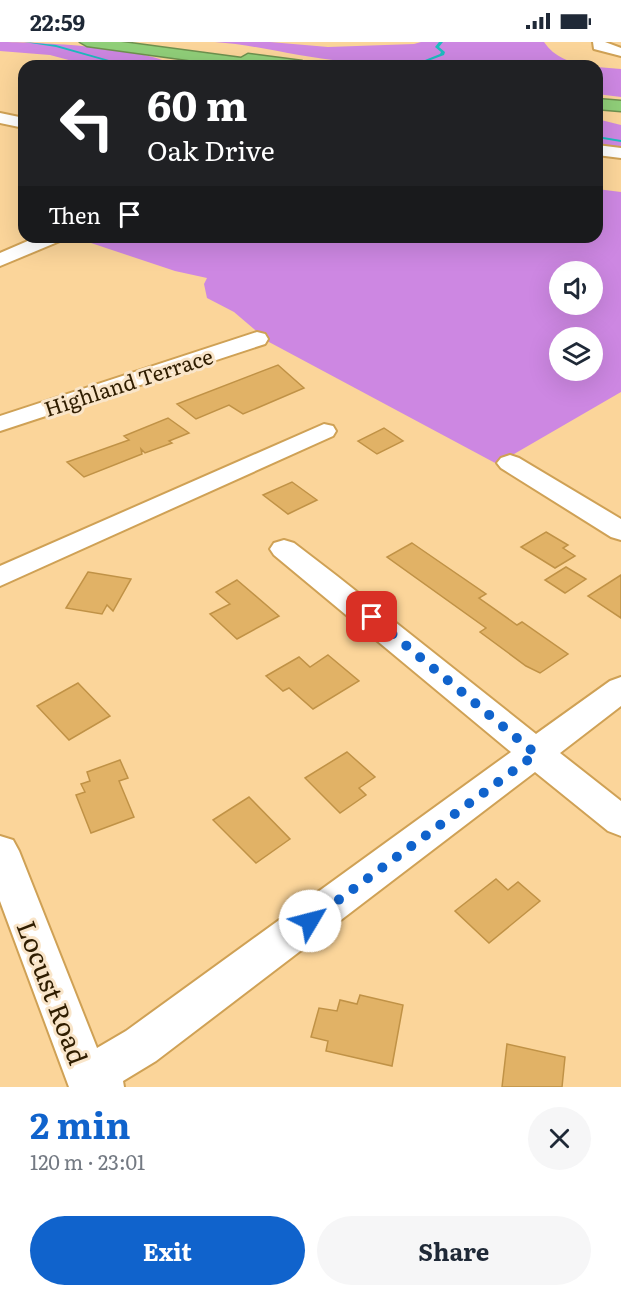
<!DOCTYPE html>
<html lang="en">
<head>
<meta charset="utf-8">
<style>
	:root { --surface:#fff; --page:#f6f6f7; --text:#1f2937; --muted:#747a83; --accent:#1063cc }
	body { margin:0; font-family:Literata,serif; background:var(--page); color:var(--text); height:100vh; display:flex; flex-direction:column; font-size:22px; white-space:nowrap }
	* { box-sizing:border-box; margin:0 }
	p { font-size:20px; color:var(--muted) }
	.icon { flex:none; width:33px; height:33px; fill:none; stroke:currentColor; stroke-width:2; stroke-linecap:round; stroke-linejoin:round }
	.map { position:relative; height:1045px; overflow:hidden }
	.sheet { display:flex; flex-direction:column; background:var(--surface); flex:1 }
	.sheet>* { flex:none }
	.top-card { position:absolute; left:18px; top:18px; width:585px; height:183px; border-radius:18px; box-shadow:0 6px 24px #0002; background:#202124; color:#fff; overflow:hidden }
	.fabs { position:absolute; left:549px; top:219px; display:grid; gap:12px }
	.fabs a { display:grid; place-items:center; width:54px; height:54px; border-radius:50%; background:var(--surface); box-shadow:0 6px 24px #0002; font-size:30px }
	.pin { position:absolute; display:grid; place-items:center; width:51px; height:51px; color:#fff; margin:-26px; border-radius:12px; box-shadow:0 3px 9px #0006 }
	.me { position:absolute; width:66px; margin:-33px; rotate:53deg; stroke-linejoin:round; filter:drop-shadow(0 0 4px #0008) }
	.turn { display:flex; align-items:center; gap:21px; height:126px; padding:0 30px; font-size:27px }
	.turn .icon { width:78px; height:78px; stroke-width:2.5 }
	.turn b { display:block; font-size:42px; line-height:51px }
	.then { display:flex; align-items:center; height:57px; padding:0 30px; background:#0003; gap:12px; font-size:22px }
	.round { display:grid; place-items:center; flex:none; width:63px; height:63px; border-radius:32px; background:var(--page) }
	.headline { display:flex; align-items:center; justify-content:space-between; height:102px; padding:0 30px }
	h1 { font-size:36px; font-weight:700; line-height:45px; color:var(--accent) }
	.button { display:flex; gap:12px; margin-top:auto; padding:12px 30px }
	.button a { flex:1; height:69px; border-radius:36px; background:var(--accent); color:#fff; font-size:24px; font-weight:700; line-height:69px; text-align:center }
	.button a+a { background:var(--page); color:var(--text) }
	.status { display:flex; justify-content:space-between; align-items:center; height:42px; padding:0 30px; background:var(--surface); direction:ltr }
	.status svg { height:16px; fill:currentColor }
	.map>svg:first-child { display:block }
	.forest { fill:#cd87e2; fill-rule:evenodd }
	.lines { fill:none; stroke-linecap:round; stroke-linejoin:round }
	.stream { fill:#1dbbbf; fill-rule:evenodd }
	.building { fill:#e1b266; stroke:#c09246; stroke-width:1.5 }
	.minor-casing { stroke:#cfa155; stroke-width:4 }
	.highway-casing { stroke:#6e914f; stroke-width:3 }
	.minor { fill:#fff; fill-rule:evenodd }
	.highway { fill:#90cf79; fill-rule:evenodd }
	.route { stroke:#1063cc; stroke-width:10; stroke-dasharray:0 18 }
	.labels { text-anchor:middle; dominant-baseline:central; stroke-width:6; stroke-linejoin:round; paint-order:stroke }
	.street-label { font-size:21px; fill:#2f1d00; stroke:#f9e5c9 }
	.near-street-label { font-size:26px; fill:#2f1d00; stroke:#f9e5c9 }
</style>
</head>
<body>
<div class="status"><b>22:59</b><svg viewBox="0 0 49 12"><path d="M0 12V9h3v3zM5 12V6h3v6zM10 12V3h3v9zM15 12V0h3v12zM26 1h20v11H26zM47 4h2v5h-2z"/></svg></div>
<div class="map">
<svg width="621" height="1045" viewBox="0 0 621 1045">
	<rect width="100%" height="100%" fill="#fbd59a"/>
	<!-- forest -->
	<path class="forest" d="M0 0C37 0 147 5 175 24H91L50 13 0 9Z
		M215 0H270L328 5 414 2 421 0H544C555 16 570 20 588 24H409C387 20 366 21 344 19 301 16 259 3 215 0Z
		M597 25 621 27V55L597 52Z
		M597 77 621 83V112L597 108Z
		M597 147 621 150V350L497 422 269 300 234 270 207 256 204 242 207 236 175 229 73 195H597ZM560 230H592V262H560ZM560 296H592V328H560Z"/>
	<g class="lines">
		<!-- stream -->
		<path class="stream" d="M24 0 56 3 130 24H124L56 5Z
			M439 0H443L439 5 445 10 444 13 428 19 432 24H428L425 18 440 12 441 10 435 5Z
			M597 94 621 98V100L597 96Z"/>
	</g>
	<!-- building -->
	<path class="building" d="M278 323 304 346 243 372 229 363 196 377 177 362Z
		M168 376 189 391 169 399 172 401 145 411 141 407 142 412 84 435 67 420 129 398 124 394Z
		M384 386 403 399 377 412 358 399Z
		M292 440 317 458 288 472 263 453Z
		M546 490 568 503 563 506 575 514 555 526 521 505Z
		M412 501 486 552 479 556 517 583 522 580 568 612 540 631 526 624 480 590 486 586 387 515Z
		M566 525 586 537 565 551 545 538Z
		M88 530 131 537 113 569 107 563 102 572 66 566Z
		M621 533V576L588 554Z
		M237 538 279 574 237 597 210 572 230 562 216 550Z
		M328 613 359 639 313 667 289 646 283 649 266 634 299 615 310 625Z
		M78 641 110 674 69 698 37 664Z
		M347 710 375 735 359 746 366 753 340 771 305 736Z
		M120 718 128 736 119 739 134 775 91 791 76 753 85 750 81 742 90 739 87 730Z
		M249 755 290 797 256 821 213 778Z
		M496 837 508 848 518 840 540 859 489 901 455 869Z
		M360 953 403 963 392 1024 326 1009 328 999 311 995 319 966 337 969 340 958 357 962Z
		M507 1002 565 1015 562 1045H502Z"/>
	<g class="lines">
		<defs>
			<path id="minor" d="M593 0H605L621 6V14L594 7Z
				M0 71 24 76V86L0 81Z
				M597 103 621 106V116L597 113Z
				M37 195H62L60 199 0 224V211Z
				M257 290 265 292 268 297 265 302 0 389V374Z
				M324 382 333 384 336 389 333 394 0 544V524Z
				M510 413 519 416 621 477V498L611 495 501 426 497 421 501 416Z
				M284 498 294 501 337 534 536 692 610 639 621 635V664L560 711 621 759V794L608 789 535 730 156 1019 123 1039 124 1045H69L0 859V794L13 798 19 809 97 1006 126 989 511 710 274 513 270 507 274 501Z"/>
			<path id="highway" d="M80 0H121L241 16 248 12 302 19 310 24H233L87 4Z
				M597 57 621 59V69L597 67Z"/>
		</defs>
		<!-- minor casing -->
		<use href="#minor" class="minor-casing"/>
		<!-- highway casing -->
		<use href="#highway" class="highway-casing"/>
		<!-- minor -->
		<use href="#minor" class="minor"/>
		<!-- highway -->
		<use href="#highway" class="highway"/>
	</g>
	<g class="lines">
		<!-- route -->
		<path class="route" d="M310 879 536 712 372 575"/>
	</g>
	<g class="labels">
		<!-- street labels -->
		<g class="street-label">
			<text transform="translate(128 339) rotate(-18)">Highland Terrace</text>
		</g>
		<!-- near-street labels -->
		<g class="near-street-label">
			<text transform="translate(54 950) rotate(69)">Locust Road</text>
		</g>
	</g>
</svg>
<div class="fabs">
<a><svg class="icon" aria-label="sound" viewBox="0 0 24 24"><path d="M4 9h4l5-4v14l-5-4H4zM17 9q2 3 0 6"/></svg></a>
<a><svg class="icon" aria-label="layers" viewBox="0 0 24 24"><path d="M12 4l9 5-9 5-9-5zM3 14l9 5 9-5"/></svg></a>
</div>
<div class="pin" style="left:372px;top:575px;background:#d93025"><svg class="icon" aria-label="arrive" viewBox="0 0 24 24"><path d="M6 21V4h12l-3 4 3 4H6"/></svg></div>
<svg class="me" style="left:310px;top:879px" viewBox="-20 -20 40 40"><circle r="19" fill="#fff"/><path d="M0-13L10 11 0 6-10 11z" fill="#1063cc"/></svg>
<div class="top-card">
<div class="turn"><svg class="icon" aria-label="left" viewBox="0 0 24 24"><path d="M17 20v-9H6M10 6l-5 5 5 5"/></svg><div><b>60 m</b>Oak Drive</div></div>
<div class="then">Then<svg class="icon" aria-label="arrive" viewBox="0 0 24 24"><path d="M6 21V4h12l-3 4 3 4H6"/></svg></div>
</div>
</div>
<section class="sheet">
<div class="headline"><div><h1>2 min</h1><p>120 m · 23:01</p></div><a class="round"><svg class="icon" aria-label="close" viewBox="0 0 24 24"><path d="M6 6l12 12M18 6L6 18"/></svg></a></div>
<div class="button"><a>Exit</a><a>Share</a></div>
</section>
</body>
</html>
